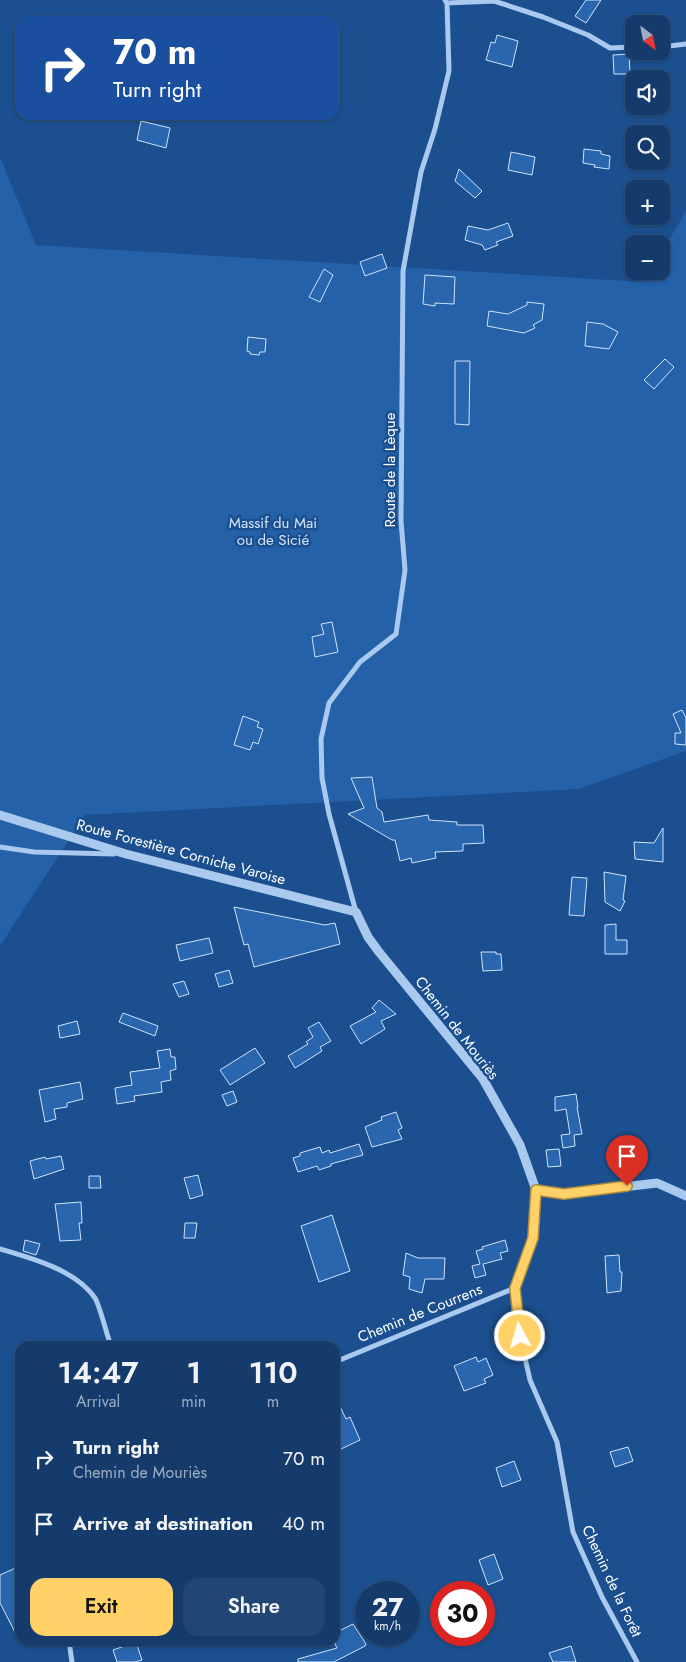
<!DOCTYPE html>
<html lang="en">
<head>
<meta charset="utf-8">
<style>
	:root { --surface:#143b6b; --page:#214673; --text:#f1f3f6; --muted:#9dadc1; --line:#33557e; --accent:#ffd166 }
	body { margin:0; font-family:Jost,sans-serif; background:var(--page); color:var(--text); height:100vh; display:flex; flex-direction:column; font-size:19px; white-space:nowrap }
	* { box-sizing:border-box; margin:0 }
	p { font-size:16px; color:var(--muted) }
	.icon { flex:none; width:28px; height:28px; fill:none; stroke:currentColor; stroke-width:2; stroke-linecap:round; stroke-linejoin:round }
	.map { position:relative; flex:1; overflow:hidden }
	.drawer { position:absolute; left:15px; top:1341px; width:325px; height:305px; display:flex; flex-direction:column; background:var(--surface); border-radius:15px; box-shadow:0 1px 4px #0004,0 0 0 1px var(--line) }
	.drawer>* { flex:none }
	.banner { position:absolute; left:15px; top:15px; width:325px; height:105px; border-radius:15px; box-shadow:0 1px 4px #0004,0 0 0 1px var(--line); background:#1a4fa0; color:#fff; overflow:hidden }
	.needle { width:32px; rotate:148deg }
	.buttons { position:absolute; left:625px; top:15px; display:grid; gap:10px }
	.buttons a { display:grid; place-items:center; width:45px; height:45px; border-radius:10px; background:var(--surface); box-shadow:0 1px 4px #0004,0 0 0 1px var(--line); font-size:25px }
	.speed { position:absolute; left:355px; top:1581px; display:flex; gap:10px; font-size:25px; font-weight:700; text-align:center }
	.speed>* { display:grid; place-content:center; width:65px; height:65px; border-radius:50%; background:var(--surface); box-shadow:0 1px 4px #0004,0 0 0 1px var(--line); line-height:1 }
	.speed small { font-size:12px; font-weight:400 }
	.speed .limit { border:8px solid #d22; background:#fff; color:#111 }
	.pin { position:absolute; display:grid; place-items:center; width:42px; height:42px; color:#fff; margin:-51px -21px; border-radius:50% 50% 50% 0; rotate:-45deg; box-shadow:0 0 5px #0007 }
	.pin .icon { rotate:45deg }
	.me { position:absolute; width:55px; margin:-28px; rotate:354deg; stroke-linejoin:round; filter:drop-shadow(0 0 4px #0008) }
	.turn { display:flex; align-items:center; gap:18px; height:105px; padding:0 15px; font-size:22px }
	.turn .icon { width:65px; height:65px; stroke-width:2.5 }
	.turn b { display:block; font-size:35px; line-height:42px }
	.eta { display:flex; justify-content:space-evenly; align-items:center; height:85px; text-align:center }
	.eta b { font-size:30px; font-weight:600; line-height:35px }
	.action { display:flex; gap:10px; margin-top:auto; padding:10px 15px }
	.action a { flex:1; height:58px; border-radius:15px; background:var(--accent); color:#111; font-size:20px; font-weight:600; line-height:58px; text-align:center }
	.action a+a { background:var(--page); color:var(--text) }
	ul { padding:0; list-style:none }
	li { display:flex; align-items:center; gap:15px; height:65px; padding:0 15px }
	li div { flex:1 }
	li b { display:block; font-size:19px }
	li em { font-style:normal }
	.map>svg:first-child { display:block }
	.green { fill:#2461a8 }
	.building { fill:#2a66ad; stroke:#cfe3fa }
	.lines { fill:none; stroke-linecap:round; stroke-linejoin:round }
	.minor { stroke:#a9c9ee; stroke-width:5 }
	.tertiary { stroke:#a9c9ee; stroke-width:9 }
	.route-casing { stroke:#a68842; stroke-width:12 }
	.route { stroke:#ffd166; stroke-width:9 }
	.labels { text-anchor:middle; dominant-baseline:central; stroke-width:5; stroke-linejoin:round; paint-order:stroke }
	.street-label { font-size:15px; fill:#fff; stroke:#1b4f8f }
	.park-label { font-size:15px; fill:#cfe3fa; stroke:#1b4f8f }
</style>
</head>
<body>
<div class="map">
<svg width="686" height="1662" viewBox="0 0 686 1662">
	<rect width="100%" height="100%" fill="#1b4f8f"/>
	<!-- green -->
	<path class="green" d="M0 157 36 245 644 282 650 271H661V253L686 211V751L579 789 85 815 0 946Z"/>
	<!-- building -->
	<path class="building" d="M586 0H601L586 23 575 16Z
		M497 35 518 41 512 67 486 60 491 42 495 43Z
		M629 54 630 74H614L613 55Z
		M141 121 170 128 166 148 137 140Z
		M584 149 601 151V154L610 156 609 169 594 167 595 165 583 163Z
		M511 152 535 157 532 175 508 170Z
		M459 169 482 191 475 198 455 181Z
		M508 223 513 236 496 242 498 245 485 250 482 245 465 240 468 226 488 230Z
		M382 254 387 268 365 276 360 262Z
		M324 269 333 275 320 302 309 297Z
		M425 275 455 277 454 304 435 303V306L423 304Z
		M527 302 544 304 542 320 533 325 535 328 524 333 487 326 489 311 508 314 527 305Z
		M587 322 603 324 618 332 609 349 585 346Z
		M248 337 266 339 265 352H260L259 355 250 354V352L247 351Z
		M665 359 674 367 654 389 644 380Z
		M455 361H470L469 425 455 424Z
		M332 622 338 652 315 657 312 637 324 634 321 624Z
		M682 710 686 718V745L675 744V733H681L673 714Z
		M243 716 259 722 257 727 263 729 258 744 253 742 250 750 234 745Z
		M372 777 377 808 382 812 384 822 428 815 429 820 457 822V825H483L484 843 463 844V851L435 852 436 858 412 863 411 858 400 861 395 840H392L348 814 364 808 351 778Z
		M663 828V862L635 859 634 842 654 843Z
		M604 872 626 876 623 900 625 901 620 911 605 902Z
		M572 877 587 878 584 916 569 915Z
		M234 907 325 925 335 923 340 944 254 967 248 944 244 945Z
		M616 924V940H627V954H605V925Z
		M209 938 213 953 180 961 176 945Z
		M481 952H496V954H501L502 970 483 971Z
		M229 970 233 983 219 987 215 974Z
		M184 981 189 994 179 997 173 984Z
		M379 1000 396 1014 381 1021 385 1029 361 1044 350 1026 376 1012 372 1008Z
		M123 1013 158 1026 155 1036 119 1022Z
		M77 1021 80 1034 60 1038 58 1026Z
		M319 1022 331 1041 320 1047 322 1051 295 1068 288 1056 308 1044 306 1042 313 1037 308 1028Z
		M255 1048 265 1063 230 1085 220 1070Z
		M170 1049 171 1057H175L176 1069 170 1071 171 1080 161 1082 162 1092 134 1096 135 1101 117 1104 115 1088 132 1085 130 1072 160 1068 157 1051Z
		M80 1082 83 1099 67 1103V1107L54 1109 56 1119 45 1122 39 1090Z
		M233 1091 237 1102 227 1106 222 1095Z
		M576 1094 578 1107H577L582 1134 574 1135 575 1146 563 1148 561 1135 570 1134 566 1109 555 1111V1097Z
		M396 1112 402 1128 398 1130 402 1139 372 1147 365 1127 382 1120 381 1117Z
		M359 1144 363 1155 331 1164V1166L319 1170 317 1166 298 1172 293 1158 300 1156V1153L320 1147 322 1153 329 1150 330 1153Z
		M559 1149 561 1166 548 1167 546 1150Z
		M61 1156 64 1169 34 1179 30 1161 45 1157 46 1159Z
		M198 1175 203 1195 190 1199 184 1178Z
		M89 1176H100L101 1188H89Z
		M81 1202 82 1223H79L81 1240 60 1241 55 1204Z
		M332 1215 350 1271 319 1282 301 1226Z
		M185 1223H197L195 1238H184Z
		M25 1240 40 1244 36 1255 23 1251Z
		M505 1240 508 1251 500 1253 502 1259 483 1264 486 1275 475 1278 472 1266 480 1264 476 1251 483 1249 482 1247Z
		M406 1253 418 1258H445L444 1279H425L422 1293 409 1289 410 1277 403 1275Z
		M619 1255 620 1272H622L621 1291 607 1293 605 1256Z
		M476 1357 478 1362 486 1358 493 1375 484 1379 486 1383 464 1391 454 1366Z
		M335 1396 346 1419 350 1417 360 1440 339 1450 335 1441Z
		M628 1447 633 1461 615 1467 610 1452Z
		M514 1461 521 1480 502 1487 496 1468Z
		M494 1554 503 1579 488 1585 479 1560Z
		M20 1566V1642L0 1603V1575Z
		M353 1624 366 1644 365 1646 334 1662H298V1659L337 1648 335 1644V1633Z
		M136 1642 142 1660 135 1662H117L113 1650Z
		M571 1646 576 1662H553L549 1653Z"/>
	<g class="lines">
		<!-- minor -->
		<path class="minor" d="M447 3 494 1 543 17 588 35 610 48 634 47
			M661 47 686 44
			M0 847 34 852 114 854
			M356 912 329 814 322 778 321 739 329 703 360 662 396 634 405 570 401 521 403 271 421 172 435 129 449 71 447 3 445 0
			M536 1190 533 1238 515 1288 520 1336 530 1380 557 1442 573 1532 602 1597 637 1662
			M0 1249C31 1258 76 1270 95 1298 100 1306 107 1336 111 1346
			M335 1362 515 1288
			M69 1641 72 1662"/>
		<!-- tertiary -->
		<path class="tertiary" d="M0 815 126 854 356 912 368 937 379 952 483 1079 520 1145 536 1190 564 1194 657 1183 686 1196"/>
	</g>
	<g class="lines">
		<defs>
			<path id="route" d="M520 1336 515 1288 533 1238 536 1190 564 1194 627 1186"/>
		</defs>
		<!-- route casing -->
		<use href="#route" class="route-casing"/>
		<!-- route -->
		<use href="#route" class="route"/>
	</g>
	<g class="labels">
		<!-- street labels -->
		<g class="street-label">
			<text transform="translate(390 470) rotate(-90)">Route de la Lèque</text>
			<text transform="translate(181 852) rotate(15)">Route Forestière Corniche Varoise</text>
			<text transform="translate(457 1028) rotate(52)">Chemin de Mouriès</text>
			<text transform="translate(420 1313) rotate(-22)">Chemin de Courrens</text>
			<text transform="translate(612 1581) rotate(65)">Chemin de la Forêt</text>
		</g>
		<!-- park labels -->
		<g class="park-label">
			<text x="273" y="523">Massif du Mai<tspan x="273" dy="17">ou de Sicié</tspan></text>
		</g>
	</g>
</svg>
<div class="buttons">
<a><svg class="needle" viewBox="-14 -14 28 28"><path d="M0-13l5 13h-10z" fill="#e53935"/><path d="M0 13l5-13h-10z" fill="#9dadc1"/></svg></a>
<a><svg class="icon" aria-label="sound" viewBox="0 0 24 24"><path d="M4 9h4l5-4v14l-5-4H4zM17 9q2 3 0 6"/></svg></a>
<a><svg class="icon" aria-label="search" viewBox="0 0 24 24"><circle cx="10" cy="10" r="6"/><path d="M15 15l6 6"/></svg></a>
<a>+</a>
<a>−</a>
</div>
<div class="speed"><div>27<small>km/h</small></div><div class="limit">30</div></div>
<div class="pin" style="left:627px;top:1186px;background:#d93025"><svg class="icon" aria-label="arrive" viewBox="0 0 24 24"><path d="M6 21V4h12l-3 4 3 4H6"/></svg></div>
<svg class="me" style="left:520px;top:1336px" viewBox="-20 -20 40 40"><circle r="17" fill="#ffd166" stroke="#fff" stroke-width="3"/><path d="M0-11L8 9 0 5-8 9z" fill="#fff"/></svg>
<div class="banner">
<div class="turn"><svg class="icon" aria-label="right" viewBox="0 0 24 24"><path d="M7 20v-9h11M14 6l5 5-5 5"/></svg><div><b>70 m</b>Turn right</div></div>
</div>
<section class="drawer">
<div class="eta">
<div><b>14:47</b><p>Arrival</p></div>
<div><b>1</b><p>min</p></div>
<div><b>110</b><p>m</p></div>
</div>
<ul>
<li><svg class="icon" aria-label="right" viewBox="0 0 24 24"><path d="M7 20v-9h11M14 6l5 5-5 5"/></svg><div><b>Turn right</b><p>Chemin de Mouriès</p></div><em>70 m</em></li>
<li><svg class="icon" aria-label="arrive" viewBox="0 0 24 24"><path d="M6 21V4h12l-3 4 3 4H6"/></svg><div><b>Arrive at destination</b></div><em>40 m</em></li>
</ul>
<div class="action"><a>Exit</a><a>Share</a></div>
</section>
</div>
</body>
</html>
